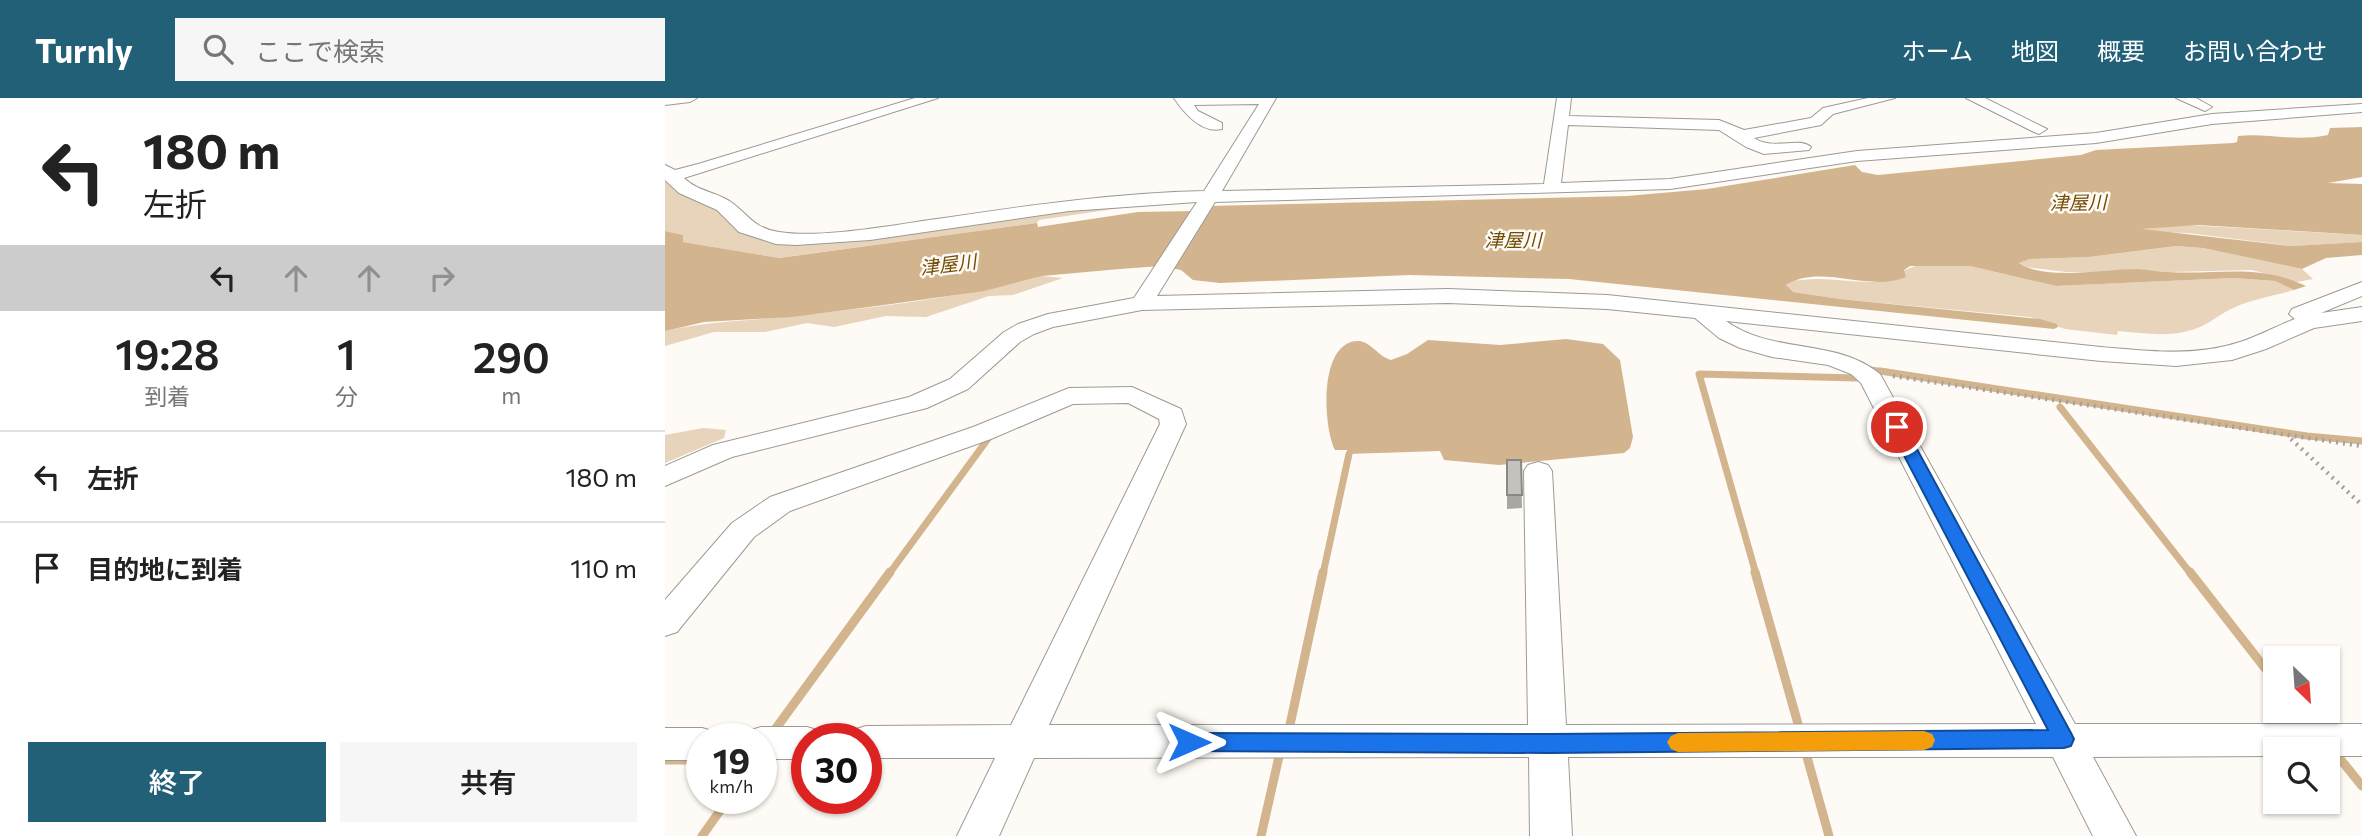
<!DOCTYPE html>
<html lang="ja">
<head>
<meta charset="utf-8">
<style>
	:root { --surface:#fff; --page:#f6f6f6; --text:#222; --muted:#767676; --line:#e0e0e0; --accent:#226077 }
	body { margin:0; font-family:Commissioner,"Noto Sans JP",sans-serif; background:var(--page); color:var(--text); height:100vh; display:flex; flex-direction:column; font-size:26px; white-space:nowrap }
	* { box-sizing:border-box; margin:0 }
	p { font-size:23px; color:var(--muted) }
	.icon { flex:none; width:38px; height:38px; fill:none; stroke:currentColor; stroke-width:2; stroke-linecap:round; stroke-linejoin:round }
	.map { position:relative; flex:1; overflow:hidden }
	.panel { display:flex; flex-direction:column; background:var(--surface); width:665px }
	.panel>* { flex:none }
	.banner { background:#fff; color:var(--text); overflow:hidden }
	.needle { width:46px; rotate:155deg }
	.tools { position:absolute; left:1598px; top:548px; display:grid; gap:14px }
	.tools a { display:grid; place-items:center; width:77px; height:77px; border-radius:0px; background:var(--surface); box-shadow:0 2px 5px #0004; font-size:35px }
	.speed { position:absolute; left:21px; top:625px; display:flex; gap:14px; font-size:35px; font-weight:700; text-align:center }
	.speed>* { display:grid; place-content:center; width:91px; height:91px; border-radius:50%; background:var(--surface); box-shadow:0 2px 5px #0004; line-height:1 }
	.speed small { font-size:18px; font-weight:400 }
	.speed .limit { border:10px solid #d22; background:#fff; color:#111 }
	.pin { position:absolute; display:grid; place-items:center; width:60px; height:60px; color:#fff; margin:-30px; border:4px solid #fff; border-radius:50%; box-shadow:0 2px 7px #0007 }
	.me { position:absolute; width:77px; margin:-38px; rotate:90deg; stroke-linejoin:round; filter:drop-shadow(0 0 5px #0008) }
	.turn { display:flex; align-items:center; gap:24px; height:147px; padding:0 28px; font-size:32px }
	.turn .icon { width:91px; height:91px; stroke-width:2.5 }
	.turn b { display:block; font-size:49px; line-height:60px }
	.lanes { display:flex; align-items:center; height:66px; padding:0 28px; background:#0003; justify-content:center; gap:35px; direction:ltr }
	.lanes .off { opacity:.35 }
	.eta { display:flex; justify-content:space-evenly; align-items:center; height:119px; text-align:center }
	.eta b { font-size:42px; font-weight:600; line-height:49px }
	.primary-button { display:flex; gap:14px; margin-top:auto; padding:14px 28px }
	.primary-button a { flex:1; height:80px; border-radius:0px; background:var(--accent); color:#fff; font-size:28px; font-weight:600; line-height:80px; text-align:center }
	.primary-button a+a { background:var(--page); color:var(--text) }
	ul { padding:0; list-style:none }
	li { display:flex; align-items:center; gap:21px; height:91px; padding:0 28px; border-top:2px solid var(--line) }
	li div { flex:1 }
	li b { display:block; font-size:26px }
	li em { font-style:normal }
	header { display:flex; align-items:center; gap:42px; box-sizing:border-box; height:98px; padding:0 35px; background:var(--accent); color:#fff }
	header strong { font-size:33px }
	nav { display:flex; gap:38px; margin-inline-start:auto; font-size:24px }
	.search { width:490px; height:63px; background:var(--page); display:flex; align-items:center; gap:18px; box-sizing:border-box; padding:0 24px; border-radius:0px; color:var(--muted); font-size:26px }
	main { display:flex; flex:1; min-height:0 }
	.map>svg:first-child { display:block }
	.green { fill:#e7d4ba }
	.water { fill:#d2b58e }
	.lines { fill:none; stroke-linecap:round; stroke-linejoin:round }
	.stream-far2 { stroke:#d2b58e; stroke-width:5 }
	.stream-far1 { stroke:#d2b58e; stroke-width:7 }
	.stream { stroke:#d2b58e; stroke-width:9 }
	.minor-casing { stroke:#9d9a95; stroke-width:2 }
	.path { stroke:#a4a19d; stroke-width:4.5; stroke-dasharray:2 5; stroke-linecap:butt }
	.minor { fill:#fff; fill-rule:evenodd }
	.wall { fill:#a9a7a3 }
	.building { fill:#c5c2bd; stroke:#8a8884; stroke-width:2 }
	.route { fill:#1a73e8; stroke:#114b97; stroke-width:2 }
	.slow { fill:#f59e0b }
	.labels { text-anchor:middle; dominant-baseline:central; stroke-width:5; stroke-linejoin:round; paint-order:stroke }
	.far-water-label { font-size:19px; font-style:italic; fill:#724d05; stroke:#fefaf5 }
</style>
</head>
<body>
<header>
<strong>Turnly</strong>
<div class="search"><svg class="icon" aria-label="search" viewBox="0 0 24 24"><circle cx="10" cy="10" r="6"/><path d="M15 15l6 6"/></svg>ここで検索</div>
<nav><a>ホーム</a><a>地図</a><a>概要</a><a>お問い合わせ</a></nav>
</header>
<main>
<section class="panel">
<div class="banner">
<div class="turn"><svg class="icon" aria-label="left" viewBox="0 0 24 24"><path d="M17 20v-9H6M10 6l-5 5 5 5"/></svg><div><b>180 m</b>左折</div></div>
<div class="lanes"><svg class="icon" aria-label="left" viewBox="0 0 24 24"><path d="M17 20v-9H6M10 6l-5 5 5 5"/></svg><svg class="icon off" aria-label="ahead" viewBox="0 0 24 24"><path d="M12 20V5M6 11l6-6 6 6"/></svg><svg class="icon off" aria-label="ahead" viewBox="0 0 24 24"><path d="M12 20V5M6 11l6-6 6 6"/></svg><svg class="icon off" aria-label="right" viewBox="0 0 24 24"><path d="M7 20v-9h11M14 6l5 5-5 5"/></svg></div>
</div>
<div class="eta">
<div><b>19:28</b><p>到着</p></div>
<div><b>1</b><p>分</p></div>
<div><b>290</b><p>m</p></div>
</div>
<ul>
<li><svg class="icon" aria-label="left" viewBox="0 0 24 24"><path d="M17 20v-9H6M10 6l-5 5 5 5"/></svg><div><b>左折</b></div><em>180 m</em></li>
<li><svg class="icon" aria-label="arrive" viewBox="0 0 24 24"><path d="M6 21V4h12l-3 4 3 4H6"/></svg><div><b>目的地に到着</b></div><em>110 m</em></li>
</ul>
<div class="primary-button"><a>終了</a><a>共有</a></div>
</section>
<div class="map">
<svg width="1697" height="738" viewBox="0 0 1697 738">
	<rect width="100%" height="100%" fill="#fefaf5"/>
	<!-- green -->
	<path class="green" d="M0 81 9 91 21 94 50 111 75 133 125 143 399 110 510 102 374 122 372 125 113 160 18 144 17 137 0 133Z
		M1521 127 1697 137V144L1627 148 1523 135 1482 134 1477 131Z
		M1511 148 1538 150 1637 171 1648 181 1632 184 1587 172 1503 174 1470 171 1446 174H1401L1362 169 1354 165 1365 161 1424 159Z
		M1257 167 1305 168 1391 188 1569 180 1610 183 1629 192C1608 198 1581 202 1562 213 1548 221 1540 229 1523 233 1501 239 1476 235 1453 233L1452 237 1400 231 1365 219 1175 201 1128 194 1121 189 1123 184C1159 177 1178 185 1212 184 1226 184 1238 169 1257 167Z
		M377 178 398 180 348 197 324 198 261 219 221 218 169 229 142 225 100 234H49L0 248V233C43 223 85 223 128 218 211 209 297 200 377 178Z
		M38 330 61 332 59 340 0 365V337Z"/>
	<!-- water -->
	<path class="water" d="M1697 29V79L1663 85 1697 86V137L1533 127 1477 131 1626 148 1697 144V157L1661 160 1637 171 1538 150 1511 148 1424 159 1365 161 1354 165C1379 183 1441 171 1471 171 1482 171 1493 174 1503 174 1555 177 1593 165 1641 188L1629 192 1610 183 1569 180 1391 188 1305 168H1245L1239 172 1241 179C1203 195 1157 165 1121 187L1128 194 1175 201 1375 221 1392 226 1393 229 1389 231 904 181 744 177 555 185 528 182 516 172 496 168 455 171 377 178 319 193 219 207 127 219 39 224 0 233V133L18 137V144L114 160 372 125 373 129 473 114 528 113 543 108 962 98 1042 91 1190 67 1197 74 1213 77 1416 57 1431 52 1568 45 1572 44 1573 38C1603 35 1630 44 1663 37L1665 30Z
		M901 241 938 246 955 262 968 339 965 350 959 355 834 367 779 362 775 353 682 356V352H670C658 329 653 242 694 243 706 244 714 259 726 262L742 256 763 242 835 247Z"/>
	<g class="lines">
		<!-- stream-far2 -->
		<path class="stream-far2" d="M1205 271 1227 274"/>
		<!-- stream-far1 -->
		<path class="stream-far1" d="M1215 273 1642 338 1697 343
			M1395 309 1526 476
			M224 476 325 338
			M658 476 684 356
			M1091 476 1034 276 1191 280"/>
		<!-- stream -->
		<path class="stream" d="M1090 474 1135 633
			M1525 474 1610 583
			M1633 612 1648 631
			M623 636 658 474
			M106 637 225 474
			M1672 657 1697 688
			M1142 659 1164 738
			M0 662H37
			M37 738 64 700
			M596 738 615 654"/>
		<defs>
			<path id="minor" d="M0 0H32L25 4 0 7Z
				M250 0H273L19 80C32 93 51 94 66 104 84 117 88 130 114 134 158 141 233 126 279 120 366 107 451 95 539 93L594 6 529 7 533 13 557 25V31C537 36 519 15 509 0H611L557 93 879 86 892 0H906L904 18 1054 22 1079 32 1146 20 1158 10 1203 0H1230L1168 16 1156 27 1089 40C1108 53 1134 38 1146 49L1144 52 1099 56 1081 49 1054 32 903 27 896 85 1005 81 1192 53 1431 35 1547 16 1697 6V14L1547 26 1431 45 1192 63 1005 91 550 104 492 198 783 191 942 197 1436 249C1482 253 1530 259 1575 244 1594 238 1611 228 1630 221L1624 216 1627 211 1697 184V198L1656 215 1697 209V223L1649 230 1601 251 1567 262 1511 268 1436 263 1061 223C1108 257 1170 239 1215 276L1410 626H1697V658H1662V651H1610V658L1428 659 1471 738H1428L1388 659H903L907 738H865L864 659 369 660 334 738H292L330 660H201V640H184L188 632 201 628 346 627 495 326 494 321 463 305 408 306 326 341 125 413 89 439 12 534 0 538V502L67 425 105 399 308 329 404 290 467 289 516 311 521 326 384 627H863L859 373 863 367 873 364 883 367 887 373 901 627 1371 626 1196 285 1186 276 1163 267 1107 259 1075 250 1054 240 1030 220 942 211 783 205 477 212 388 229 369 236 355 244 303 291 262 310 67 359 0 388V368L48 347 244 299 285 281 339 234 353 226 383 216 469 200 532 104 404 113 205 142 131 147 111 146 74 134 52 112 14 95 0 82V67L10 72 33 66Z
				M1301 0H1320L1382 31 1374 36 1369 34Z
				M1511 0H1531L1547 9 1540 13Z
				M96 629H142L155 633 159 640H142V661H96V640H79L83 633Z
				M0 630H37L51 634 53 640H37V662H0Z"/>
		</defs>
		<!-- minor casing -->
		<use href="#minor" class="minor-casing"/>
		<!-- path -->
		<path class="path" d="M1228 278 1697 348
			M1626 341 1697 407"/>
		<!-- minor -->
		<use href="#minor" class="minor"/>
	</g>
	<!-- wall -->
	<path class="wall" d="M842 362H856L857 410 842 411Z"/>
	<!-- building -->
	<path class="building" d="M842 362H856L857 397H842Z"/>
	<!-- route -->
	<path class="route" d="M1232 325 1240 329 1406 635 1409 641 1406 648 1399 650 883 655 524 653 516 650 513 644 516 637 524 635 883 636 1383 632 1224 329Z"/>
	<!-- slow -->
	<path class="slow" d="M1259 633 1267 636 1270 642 1267 649 1259 652 1013 654 1006 651 1002 644 1006 638 1013 635Z"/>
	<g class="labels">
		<!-- far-water labels -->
		<g class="far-water-label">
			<text transform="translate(1413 104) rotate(-1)">津屋川</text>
			<text x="848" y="141">津屋川</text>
			<text transform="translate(283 166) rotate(-7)">津屋川</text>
		</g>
	</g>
</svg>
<div class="tools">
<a><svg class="needle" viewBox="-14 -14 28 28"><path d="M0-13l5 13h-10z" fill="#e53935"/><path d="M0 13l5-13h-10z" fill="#767676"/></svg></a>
<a><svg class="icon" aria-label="search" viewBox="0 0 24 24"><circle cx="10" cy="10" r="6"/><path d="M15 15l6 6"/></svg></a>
</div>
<div class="speed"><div>19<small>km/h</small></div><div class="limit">30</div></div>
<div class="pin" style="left:1232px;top:329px;background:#d93025"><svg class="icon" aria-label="arrive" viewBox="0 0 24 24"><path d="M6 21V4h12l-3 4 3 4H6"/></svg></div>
<svg class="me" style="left:524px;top:644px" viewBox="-20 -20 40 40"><path d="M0-17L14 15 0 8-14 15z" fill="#1a73e8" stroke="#fff" stroke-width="4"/></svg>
</div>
</main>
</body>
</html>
